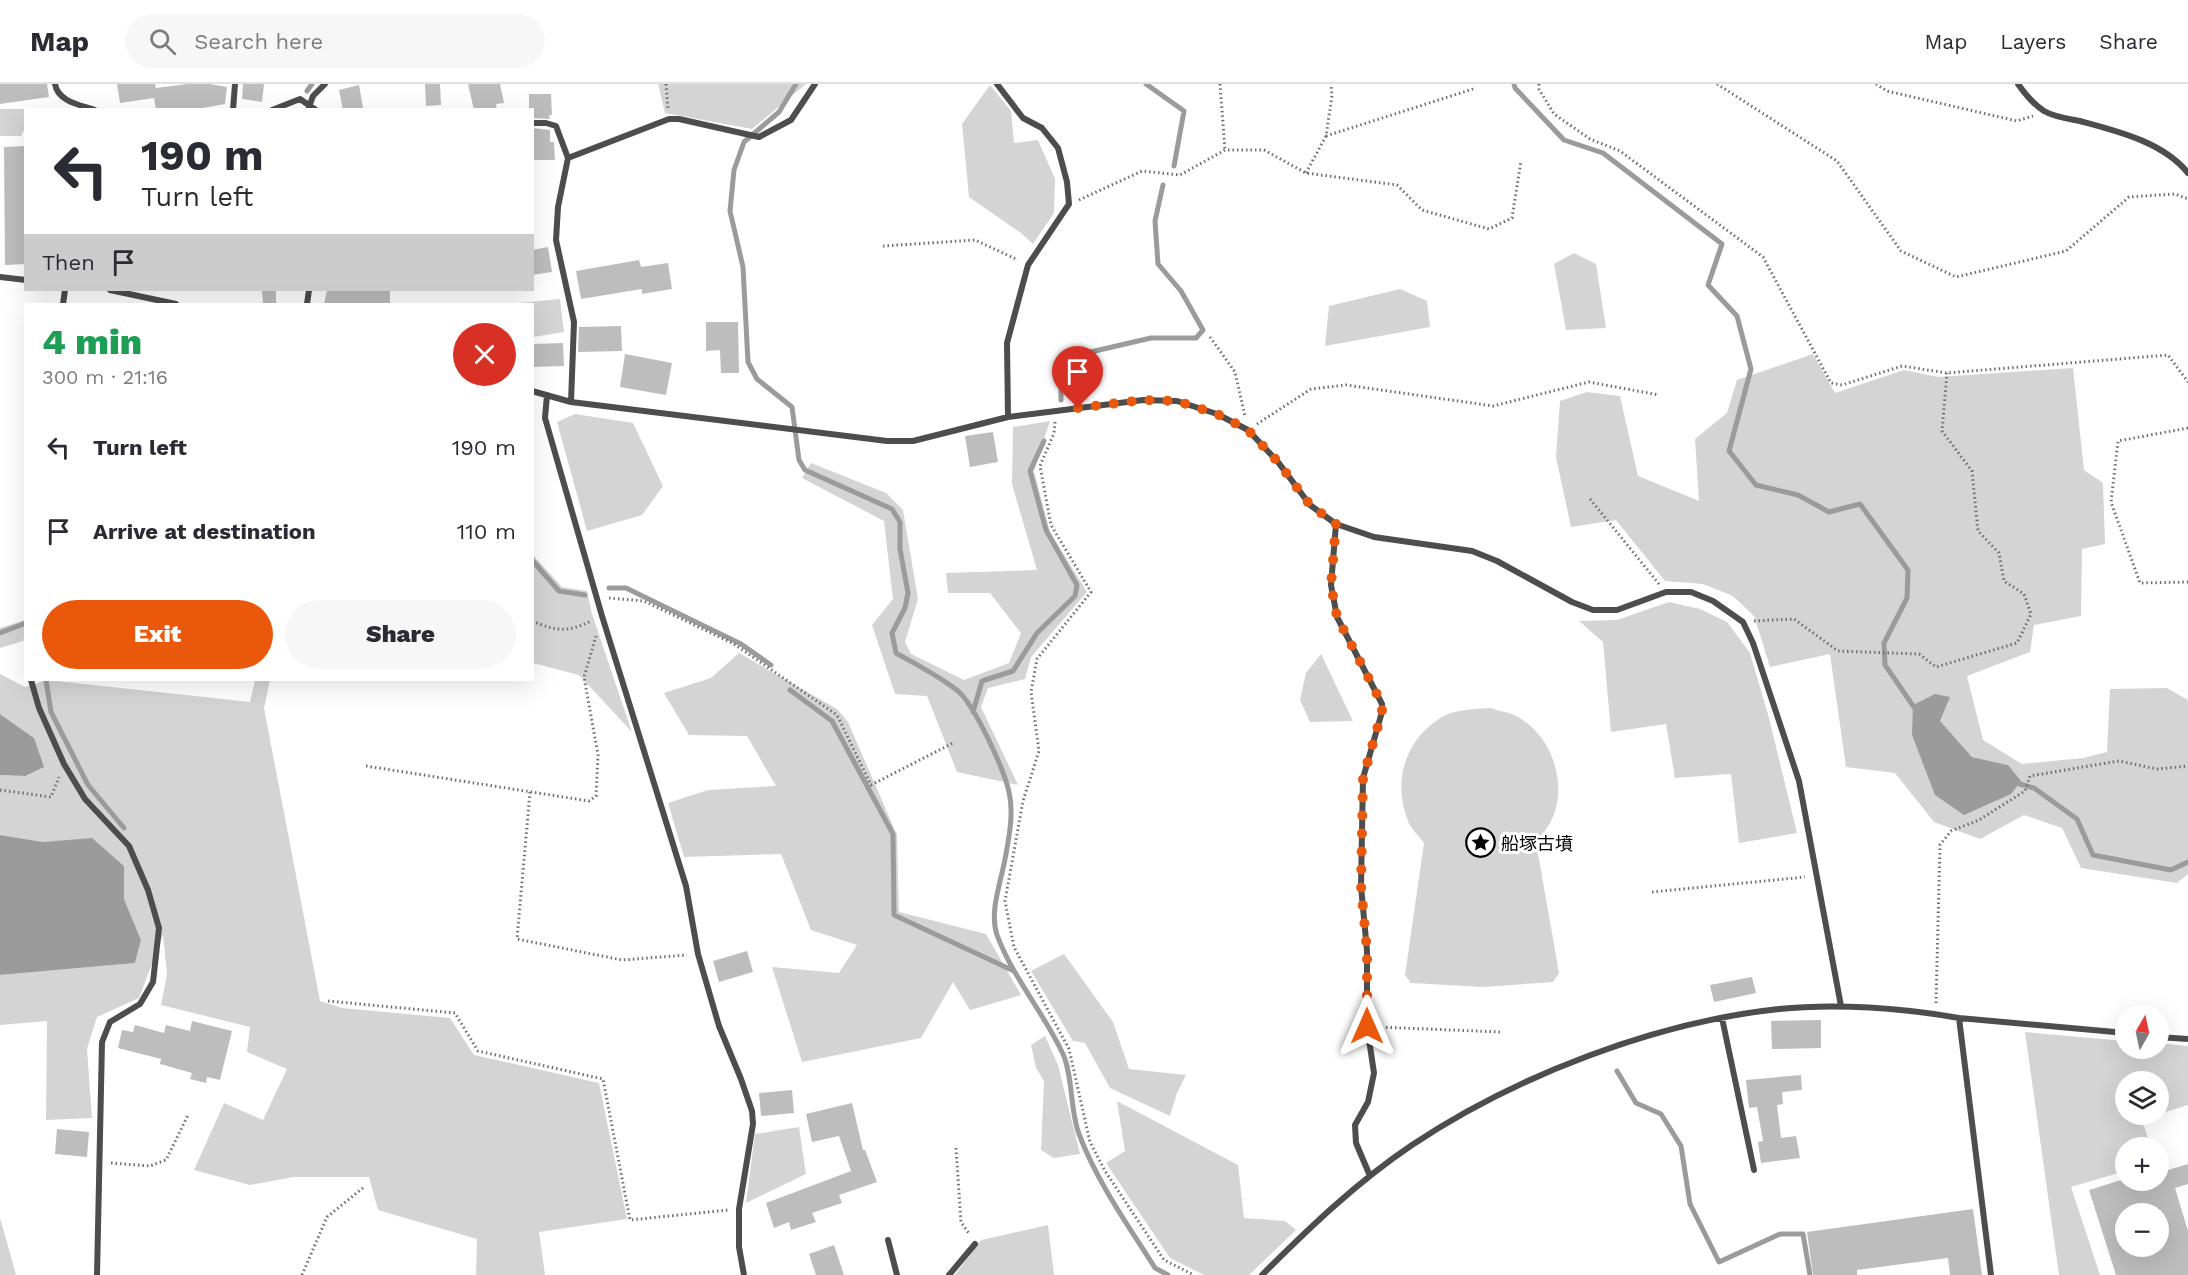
<!DOCTYPE html>
<html lang="en">
<head>
<meta charset="utf-8">
<style>
	:root { --surface:#fff; --page:#f7f7f7; --text:#2b2b33; --muted:#7c7c81; --line:#e1e1e2; --accent:#ea580c }
	body { margin:0; font-family:"Work Sans","Noto Sans JP",sans-serif; background:var(--page); color:var(--text); height:100vh; display:flex; flex-direction:column; font-size:22px; white-space:nowrap }
	* { box-sizing:border-box; margin:0 }
	p { font-size:20px; color:var(--muted) }
	.icon { flex:none; width:33px; height:33px; fill:none; stroke:currentColor; stroke-width:2; stroke-linecap:round; stroke-linejoin:round }
	.map { position:relative; flex:1; overflow:hidden }
	.drawer { position:absolute; left:24px; top:219px; width:510px; height:378px; display:flex; flex-direction:column; background:var(--surface); border-radius:0px; box-shadow:0 6px 24px #0002 }
	.drawer>* { flex:none }
	.banner { position:absolute; left:24px; top:24px; width:510px; height:183px; border-radius:0px; box-shadow:0 6px 24px #0002; background:#fff; color:var(--text); overflow:hidden }
	.needle { width:39px; rotate:9deg }
	.controls { position:absolute; left:2115px; top:921px; display:grid; gap:12px }
	.controls a { display:grid; place-items:center; width:54px; height:54px; border-radius:50%; background:var(--surface); box-shadow:0 6px 24px #0002; font-size:30px }
	.pin { position:absolute; display:grid; place-items:center; width:51px; height:51px; color:#fff; margin:-62px -26px; border-radius:50% 50% 50% 0; rotate:-45deg; box-shadow:0 0 6px #0007 }
	.pin .icon { rotate:45deg }
	.me { position:absolute; width:66px; margin:-33px; rotate:0deg; stroke-linejoin:round; filter:drop-shadow(0 0 4px #0008) }
	.turn { display:flex; align-items:center; gap:21px; height:126px; padding:0 18px; font-size:27px }
	.turn .icon { width:78px; height:78px; stroke-width:2.5 }
	.turn b { display:block; font-size:42px; line-height:51px }
	.then { display:flex; align-items:center; height:57px; padding:0 18px; background:#0003; gap:12px; font-size:22px }
	.round { display:grid; place-items:center; flex:none; width:63px; height:63px; border-radius:32px; background:var(--page) }
	.summary { display:flex; align-items:center; justify-content:space-between; height:102px; padding:0 18px }
	h1 { font-size:36px; font-weight:800; line-height:45px; color:#1e9e55 }
	.primary-button { display:flex; gap:12px; margin-top:auto; padding:12px 18px }
	.primary-button a { flex:1; height:69px; border-radius:36px; background:var(--accent); color:#fff; font-size:24px; font-weight:800; line-height:69px; text-align:center }
	.primary-button a+a { background:var(--page); color:var(--text) }
	ul { padding:0; list-style:none }
	li { display:flex; align-items:center; gap:18px; height:84px; padding:0 18px }
	li div { flex:1 }
	li b { display:block; font-size:22px }
	li em { font-style:normal }
	header { display:flex; align-items:center; gap:36px; box-sizing:border-box; height:84px; padding:0 30px; background:var(--surface); border-bottom:2px solid var(--line) }
	header strong { font-size:28px }
	nav { display:flex; gap:33px; margin-inline-start:auto; font-size:21px }
	.search { width:420px; height:54px; background:var(--page); display:flex; align-items:center; gap:15px; box-sizing:border-box; padding:0 21px; border-radius:33px; color:var(--muted); font-size:22px }
	.map>svg:first-child { display:block }
	.green { fill:#d4d4d4; fill-rule:evenodd }
	.water { fill:#9b9b9b }
	.lines { fill:none; stroke-linecap:round; stroke-linejoin:round }
	.stream { stroke:#9b9b9b; stroke-width:5 }
	.building { fill:#bdbdbd; fill-rule:evenodd }
	.path { stroke:#6f6f6f; stroke-width:3; stroke-dasharray:1.5 3; stroke-linecap:butt }
	.minor { stroke:#4d4d4d; stroke-width:6 }
	.route { stroke:#ea580c; stroke-width:10; stroke-dasharray:0 18 }
	.labels { text-anchor:middle; dominant-baseline:central; stroke-width:6; stroke-linejoin:round; paint-order:stroke }
	.poi-label { font-size:18px; fill:#000; stroke:#fff; text-anchor:start }
</style>
</head>
<body>
<header>
<strong>Map</strong>
<div class="search"><svg class="icon" aria-label="search" viewBox="0 0 24 24"><circle cx="10" cy="10" r="6"/><path d="M15 15l6 6"/></svg>Search here</div>
<nav><a>Map</a><a>Layers</a><a>Share</a></nav>
</header>
<div class="map">
<svg width="2188" height="1191" viewBox="0 0 2188 1191">
	<rect width="100%" height="100%" fill="#fff"/>
	<!-- green -->
	<path class="green" d="M658 0H806L752 45 665 29Z
		M990 1 1011 27 1014 59 1038 56 1055 95 1054 129 1033 160 1021 149 969 113 962 40Z
		M0 25H24L25 44 21 52H0Z
		M1574 169 1596 180 1606 244 1566 246 1554 180Z
		M1400 205 1427 217 1430 243 1325 262 1329 222Z
		M560 215 564 248 533 253 532 220H518L519 219Z
		M1813 270 1835 309 1904 286 1938 293 2073 284 2084 386 2103 399 2105 460 2082 465 2081 532 2034 541 2030 568 1967 592 1983 656 2022 680 2083 674 2107 668 2110 605 2167 604 2188 616V790L2177 799 2081 784 2062 744 2024 731 1980 755 1934 738 1895 689 1846 683 1830 570 1770 583 1754 532 1733 512 1703 500 1665 497 1616 436 1571 443 1556 373 1560 317 1587 308 1620 312 1638 392 1699 417 1695 355 1727 329 1737 296ZM1939 637 1972 673 2008 681 1935 711Z
		M575 330 633 339 663 402 642 431 587 447 557 338Z
		M1050 337 1034 387 1050 448 1087 508 1031 573 1025 595 988 604 981 623 1018 701 957 688 927 612 895 610 872 541 893 515 884 437 802 394 811 379 886 409 903 426 918 515 905 558 911 570 964 596 1009 579 1021 549 990 509H948L946 489 1037 486 1012 400 1013 343Z
		M532 470 562 503 587 507 592 530 632 648 579 591 533 579Z
		M1669 518 1700 525 1727 538 1750 569 1769 634 1797 749 1739 759 1731 690 1675 694 1666 640 1611 648 1603 558 1579 537 1617 536Z
		M25 536V550L23 557 0 564V544Z
		M739 569 837 625 848 638 897 751 899 828 986 850 1021 911 970 926 953 898 921 954 802 978 772 883 839 889 857 861 811 846 781 770 684 773 668 719 708 706 776 702 747 652 689 651 664 609 711 594Z
		M1321 570 1353 637 1310 638 1300 616 1306 589Z
		M0 590 25 603 47 596 250 618 255 596H270L264 624 320 917 342 924 450 934 474 971 599 999 627 1135 539 1148 545 1191H476L477 1155 378 1126 369 1093H294L250 1101 194 1086 224 1019 263 1036 287 985 247 968 250 943 161 921 167 890 163 851 139 914 97 933 87 965 92 1034 46 1036 47 937 0 941V891L135 879 141 856 124 815V782L92 755 43 758 0 751V691L25 692 34 654 0 630Z
		M1491 624C1498 627 1507 628 1514 631 1552 649 1570 702 1550 739 1546 746 1541 752 1536 758L1559 889 1553 898 1483 903 1411 899 1405 891 1424 759C1419 752 1411 745 1408 737 1392 698 1405 655 1442 633 1457 625 1474 625 1491 624Z
		M1064 870 1113 938 1129 985 1186 991 1177 1009 1170 1032 1110 1004 1085 959 1073 957 1031 887Z
		M2025 948 2125 957 2126 964H2158L2159 959 2188 962V1021L2159 1030 2158 998H2126V1030L2158 1031 2142 1036 2151 1063 2126 1064 2125 1087 2071 1103 2100 1191H2059Z
		M1045 952 1058 981 1080 1070 1054 1074 1041 1066 1044 997 1036 984 1031 961Z
		M1117 1017 1238 1081 1244 1134 1285 1137 1296 1146 1249 1191H1204L1170 1174 1106 1079 1125 1067Z
		M799 1043 806 1090 746 1119 755 1050Z
		M0 1135 1 1137 16 1191H0Z
		M1048 1141 1054 1191H955L981 1156Z"/>
	<!-- water -->
	<path class="water" d="M1935 610 1950 613 1940 637 1972 673 2008 681 2021 697 2011 710 1964 731 1935 711 1912 651 1913 621Z
		M0 630 34 654 44 683 25 692 0 691Z
		M0 751 43 758 92 754 124 782V815L141 856 135 879 0 891Z"/>
	<g class="lines">
		<!-- stream -->
		<path class="stream" d="M796 0 779 28 744 58 734 86 730 127 743 183 748 278 757 295 792 323 799 376 805 386 892 425 900 438V465L908 509 905 524 892 549 896 569C917 581 939 592 958 607 975 622 1004 685 1009 708 1014 729 1009 754 1005 775 1001 798 989 828 997 851 1013 894 1044 929 1063 970 1073 992 1070 1027 1079 1050 1097 1098 1128 1141 1155 1184L1168 1191
			M1146 0 1184 27 1174 82
			M1514 0 1515 4 1564 56 1603 69 1722 160 1708 201 1737 232 1751 285 1729 367 1756 401 1798 411 1829 428 1860 420 1908 486 1907 514 1884 559 1885 581 1916 626
			M307 7 312 0
			M1061 316V293L1069 273 1151 254H1196L1203 246 1181 207 1158 180 1155 137 1163 101
			M532 476 559 507 585 511
			M609 504H626L741 560 771 581
			M0 549 26 539
			M46 596 51 628 88 701 124 744
			M790 606 832 637 893 750 894 831 1014 887
			M973 628 982 597 1013 587 1037 549 1075 512 1077 501 1046 446 1030 387 1044 357
			M2013 698 2034 704 2077 735 2093 771 2171 786 2188 778
			M1617 987 1636 1019 1661 1030 1681 1062 1690 1120 1719 1178 1780 1150H1803L1810 1191"/>
	</g>
	<!-- building -->
	<path class="building" d="M0 0H47L49 13 0 20Z
		M117 0H155L156 4 187 0H210L227 3 225 20 192 26H156L154 14 120 19Z
		M243 0H264L262 18 242 15Z
		M425 0H440L441 21 426 22Z
		M468 0H500L504 19 496 20 497 26H474Z
		M359 1 363 24 343 26 339 6Z
		M529 10H551L552 31H549L550 35 532 34V26H529Z
		M532 44 550 46V58H554L555 76H532Z
		M26 62V180L5 181 4 63Z
		M548 163 552 188 532 191V166Z
		M639 176 641 183 668 179 672 205 642 210V205L581 215 576 187Z
		M262 206H276V220H263Z
		M327 206H390V220H324Z
		M706 238H738L739 289H721L720 266 706 267Z
		M621 242 622 267 578 268 579 243Z
		M563 259 564 282 532 283V260Z
		M625 270 672 279 666 311 620 303Z
		M993 348 998 378 970 383 965 352Z
		M747 867 753 888 719 898 713 877Z
		M1752 893 1756 909 1714 918 1710 901Z
		M1821 936V964L1772 965 1771 937Z
		M192 937 232 947 220 996 207 993 206 999 190 995 192 989 160 980 161 975 118 964 122 946 133 948 135 941 164 949 166 941 190 947Z
		M1801 991 1802 1006 1782 1008 1783 1020 1777 1021 1781 1054 1796 1052 1800 1074 1761 1079 1758 1058 1763 1057 1757 1023 1749 1024 1746 996Z
		M792 1006 794 1029 761 1032 759 1009Z
		M852 1019 863 1066H865L877 1098 839 1111 842 1119 812 1129 816 1138 791 1146 789 1138 774 1144 766 1119 851 1087 839 1052 812 1058 806 1030Z
		M57 1045 89 1048 87 1073 55 1070Z
		M2188 1080V1100L2175 1104 2188 1147V1191H2116L2089 1106 2121 1096H2158V1089ZM2126 1130H2158V1162H2126Z
		M1973 1125 1982 1191H1950L1948 1174 1857 1186V1191H1813L1807 1148Z
		M834 1161 844 1191H816L809 1170Z"/>
	<g class="lines">
		<!-- path -->
		<path class="path" d="M666 0 668 25
			M1220 0 1225 66
			M1539 0V5L1554 30 1590 55 1620 67 1763 173 1831 299 1842 301 1902 282 1947 289 2168 271 2188 298
			M1717 0 1837 77 1901 167 1956 193 2066 167 2129 113 2175 110 2188 115
			M1876 0 1887 7 2017 37 2033 32
			M1326 52 1476 4
			M1306 89 1326 52 1332 12 1331 0
			M1079 116 1142 87 1180 91 1225 66H1264L1306 89 1397 101 1422 126 1489 145 1512 134 1521 77
			M883 162 975 156 1018 176
			M1210 253 1235 288 1245 332
			M1055 338 1054 349 1040 382 1051 441 1091 508 1037 575 1031 608 1039 667 1023 717 1005 817 1014 863 1069 965 1090 1058 1105 1087 1164 1176 1194 1191
			M1257 340 1311 305 1346 301 1493 322 1589 298 1659 311
			M2188 344 2118 357 2111 418 2140 499 2188 498
			M1590 415 1659 500
			M609 514 644 517 734 560 837 631 871 701 955 658
			M532 537C557 547 566 549 591 537
			M1754 537 1794 535 1838 567 1919 570 1936 583 2017 559 2031 530 2024 510 2004 497 1999 469 1978 447 1972 387 1942 347 1947 289
			M366 682 589 717 596 712 598 671 584 593 596 552
			M0 706 51 713 59 693
			M530 708 517 855 622 876 687 871
			M1652 808 1805 793
			M328 917 455 929 478 967 603 995 630 1136 728 1126
			M1936 919 1940 761 1951 747 1979 736 2025 707 2030 692 2119 677 2157 685 2188 682
			M1377 943 1501 948
			M956 1064 961 1138 970 1151
			M111 1079 150 1082 166 1076 188 1031
			M302 1191 327 1133 364 1103"/>
		<!-- minor -->
		<path class="minor" d="M55 0C58 18 81 21 95 26
			M997 0 1023 34 1042 44 1058 64 1067 98 1069 120 1028 181 1007 259 1008 333
			M2018 0C2025 10 2033 20 2044 27 2054 33 2069 35 2080 37 2117 47 2163 58 2188 89
			M309 23 313 12 325 0
			M233 26 235 0
			M272 26 300 15 316 26
			M532 39H546L556 42 568 74 558 123 556 156 574 238 571 318
			M568 74 669 35H679L759 53 791 36 815 0
			M0 193 26 196
			M110 206 176 220
			M63 220 65 206
			M307 220 309 206
			M532 307 571 318 887 357H913L1008 333 1056 327 1143 316 1177 317 1217 330 1248 346 1278 378 1310 421 1336 440 1374 453 1472 467 1497 477 1572 518 1593 526H1617L1666 508H1691L1713 517 1743 538 1753 559 1799 697 1841 922
			M547 311 545 334 602 532 686 802 698 870 719 942 741 995 752 1027 753 1040 739 1125V1163L744 1191
			M1336 440 1331 501 1337 533 1382 620V628L1363 694 1361 802 1367 867V942L1374 989 1368 1018 1355 1041 1356 1059 1370 1092
			M31 596 39 624 64 680 85 715 129 762 148 806 159 844 153 898 140 920 110 938 102 958 97 1191
			M1722 934 1754 1086
			M1959 934 1991 1191
			M2158 953 2188 955
			M888 1156 897 1191
			M949 1191 975 1160
			M1262 1191C1309 1144 1357 1098 1412 1061 1515 992 1656 938 1779 925 1835 919 1904 924 1959 934L2126 949"/>
	</g>
	<g class="lines">
		<!-- route -->
		<path class="route" d="M1078 324 1143 316 1177 317 1217 330 1248 346 1278 378 1310 421 1336 440 1331 501 1337 533 1382 620V628L1363 694 1361 802 1367 867V942"/>
	</g>
	<!-- icons -->
	<defs>
		<symbol id="sight-ring" viewBox="-11 -11 22 22"><circle r="9.5" fill="#fff" stroke="#000" stroke-width="1.5"/><path d="M0-6L1.8-2.2L6-1.7L2.9 1.2L3.7 5.4L0 3.3L-3.7 5.4L-2.9 1.2L-6-1.7L-1.8-2.2Z" fill="#000"/></symbol>
	</defs>
	<g fill-rule="evenodd">
		<use href="#sight-ring" x="1464" y="742" width="33" height="33"/>
	</g>
	<g class="labels">
		<!-- poi labels -->
		<g class="poi-label">
			<text x="1501" y="759">船塚古墳</text>
		</g>
	</g>
</svg>
<div class="controls">
<a><svg class="needle" viewBox="-14 -14 28 28"><path d="M0-13l5 13h-10z" fill="#e53935"/><path d="M0 13l5-13h-10z" fill="#7c7c81"/></svg></a>
<a><svg class="icon" aria-label="layers" viewBox="0 0 24 24"><path d="M12 4l9 5-9 5-9-5zM3 14l9 5 9-5"/></svg></a>
<a>+</a>
<a>−</a>
</div>
<div class="pin" style="left:1078px;top:324px;background:#d93025"><svg class="icon" aria-label="arrive" viewBox="0 0 24 24"><path d="M6 21V4h12l-3 4 3 4H6"/></svg></div>
<svg class="me" style="left:1367px;top:942px" viewBox="-20 -20 40 40"><path d="M0-17L14 15 0 8-14 15z" fill="#ea580c" stroke="#fff" stroke-width="4"/></svg>
<div class="banner">
<div class="turn"><svg class="icon" aria-label="left" viewBox="0 0 24 24"><path d="M17 20v-9H6M10 6l-5 5 5 5"/></svg><div><b>190 m</b>Turn left</div></div>
<div class="then">Then<svg class="icon" aria-label="arrive" viewBox="0 0 24 24"><path d="M6 21V4h12l-3 4 3 4H6"/></svg></div>
</div>
<section class="drawer">
<div class="summary"><div><h1>4 min</h1><p>300 m · 21:16</p></div><a class="round" style="background:#d93025;color:#fff"><svg class="icon" aria-label="close" viewBox="0 0 24 24"><path d="M6 6l12 12M18 6L6 18"/></svg></a></div>
<ul>
<li><svg class="icon" aria-label="left" viewBox="0 0 24 24"><path d="M17 20v-9H6M10 6l-5 5 5 5"/></svg><div><b>Turn left</b></div><em>190 m</em></li>
<li><svg class="icon" aria-label="arrive" viewBox="0 0 24 24"><path d="M6 21V4h12l-3 4 3 4H6"/></svg><div><b>Arrive at destination</b></div><em>110 m</em></li>
</ul>
<div class="primary-button"><a>Exit</a><a>Share</a></div>
</section>
</div>
</body>
</html>
